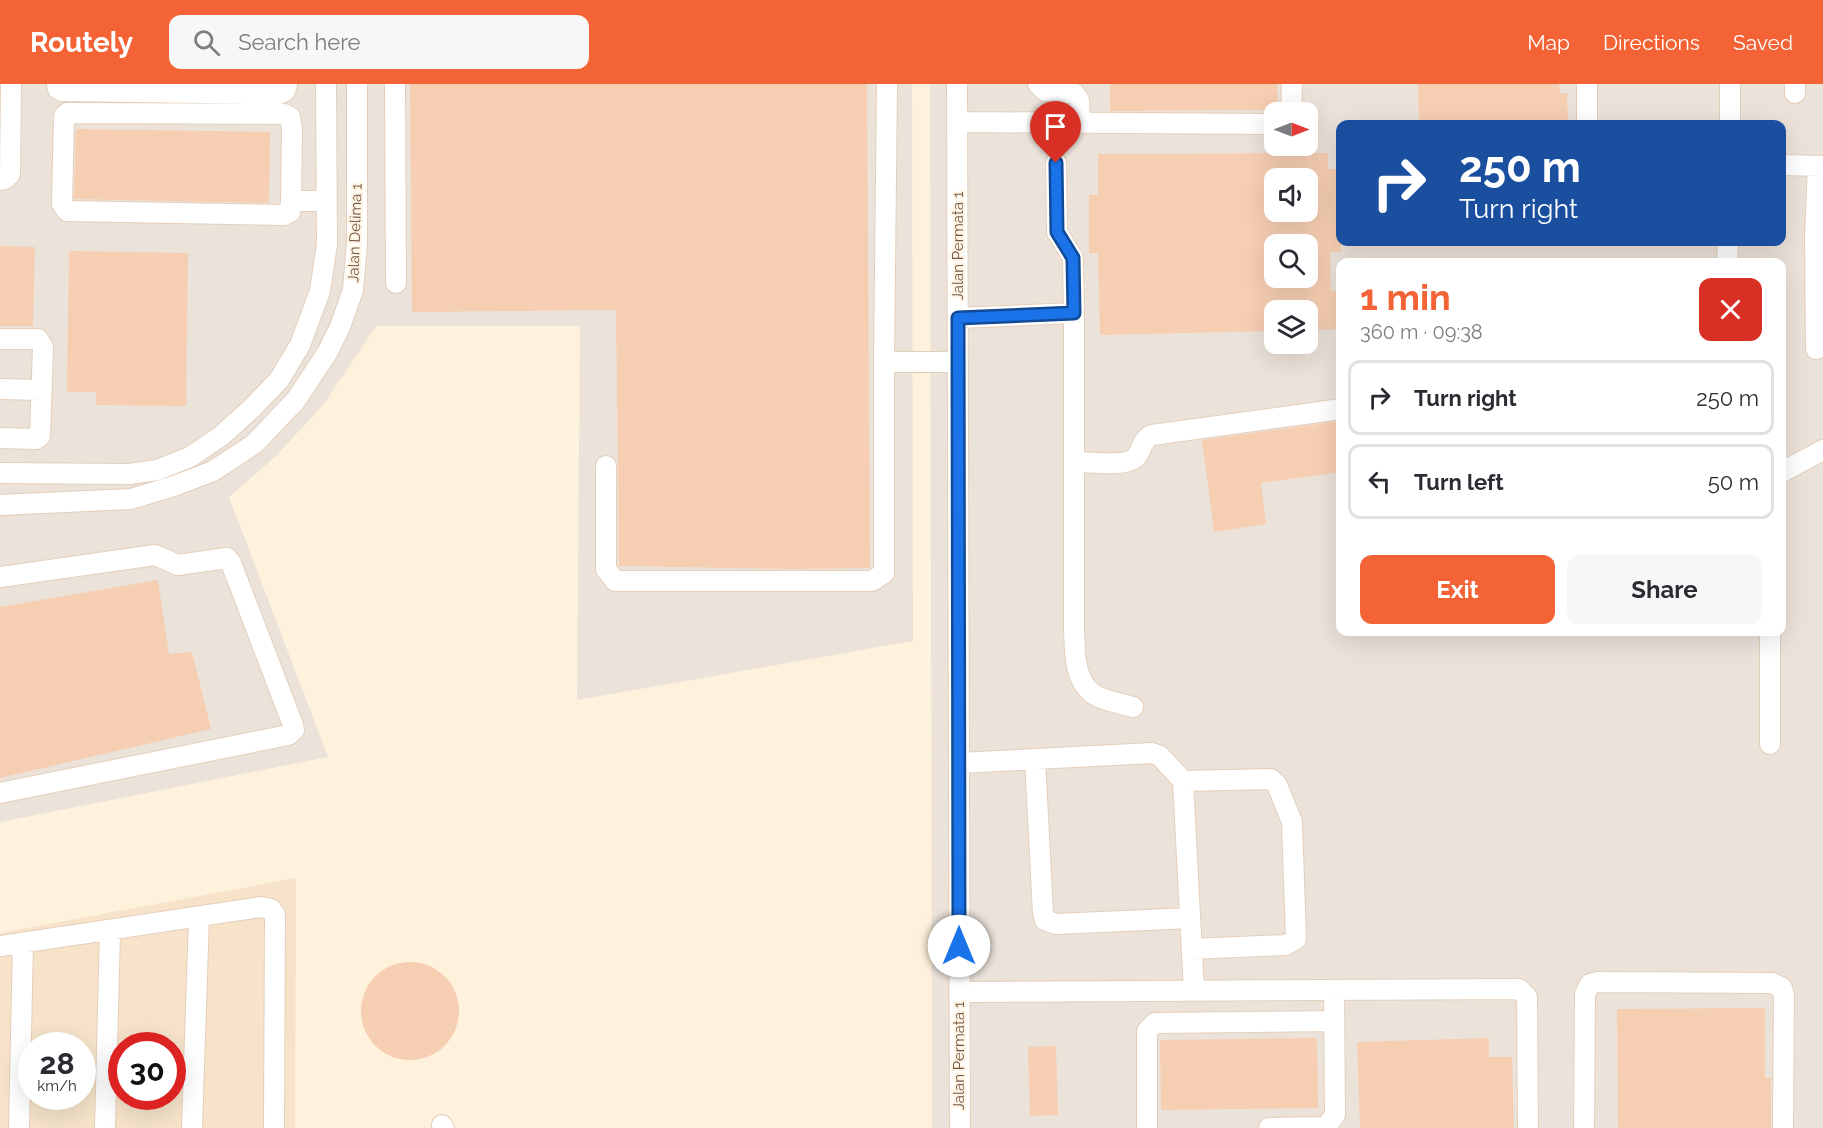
<!DOCTYPE html>
<html lang="en">
<head>
<meta charset="utf-8">
<style>
	:root { --surface:#fff; --page:#f7f7f7; --text:#2b2b33; --muted:#7c7c81; --line:#e1e1e2; --accent:#f46335 }
	body { margin:0; font-family:Raleway,sans-serif; background:var(--page); color:var(--text); height:100vh; display:flex; flex-direction:column; font-size:22px; white-space:nowrap }
	* { box-sizing:border-box; margin:0 }
	p { font-size:20px; color:var(--muted) }
	.icon { flex:none; width:33px; height:33px; fill:none; stroke:currentColor; stroke-width:2; stroke-linecap:round; stroke-linejoin:round }
	.map { position:relative; flex:1; overflow:hidden }
	.sheet { position:absolute; left:1336px; top:174px; width:450px; height:378px; display:flex; flex-direction:column; background:var(--surface); border-radius:12px; box-shadow:0 6px 24px #0002 }
	.sheet>* { flex:none }
	.top-card { position:absolute; left:1336px; top:36px; width:450px; height:126px; border-radius:12px; box-shadow:0 6px 24px #0002; background:#1a4fa0; color:#fff; overflow:hidden }
	.needle { width:39px; rotate:90deg }
	.tools { position:absolute; left:1264px; top:18px; display:grid; gap:12px }
	.tools a { display:grid; place-items:center; width:54px; height:54px; border-radius:12px; background:var(--surface); box-shadow:0 6px 24px #0002; font-size:30px }
	.speed { position:absolute; left:18px; top:948px; display:flex; gap:12px; font-size:30px; font-weight:700; text-align:center }
	.speed>* { display:grid; place-content:center; width:78px; height:78px; border-radius:50%; background:var(--surface); box-shadow:0 6px 24px #0002; line-height:1 }
	.speed small { font-size:15px; font-weight:400 }
	.speed .limit { border:9px solid #d22; background:#fff; color:#111 }
	.pin { position:absolute; display:grid; place-items:center; width:51px; height:51px; color:#fff; margin:-62px -26px; border-radius:50% 50% 50% 0; rotate:-45deg; box-shadow:0 0 6px #0007 }
	.pin .icon { rotate:45deg }
	.me { position:absolute; width:66px; margin:-33px; rotate:0deg; stroke-linejoin:round; filter:drop-shadow(0 0 4px #0008) }
	.turn { display:flex; align-items:center; gap:21px; height:126px; padding:0 24px; font-size:27px }
	.turn .icon { width:78px; height:78px; stroke-width:2.5 }
	.turn b { display:block; font-size:42px; line-height:51px }
	.round { display:grid; place-items:center; flex:none; width:63px; height:63px; border-radius:12px; background:var(--page) }
	.summary { display:flex; align-items:center; justify-content:space-between; height:102px; padding:0 24px }
	h1 { font-size:36px; font-weight:700; line-height:45px; color:var(--accent) }
	.action { display:flex; gap:12px; margin-top:auto; padding:12px 24px }
	.action a { flex:1; height:69px; border-radius:12px; background:var(--accent); color:#fff; font-size:24px; font-weight:700; line-height:69px; text-align:center }
	.action a+a { background:var(--page); color:var(--text) }
	ul { padding:0; list-style:none }
	li { display:flex; align-items:center; gap:18px; height:75px; margin:0 12px 9px; padding:0 12px; border:3px solid var(--line); border-radius:12px }
	li div { flex:1 }
	li b { display:block; font-size:22px }
	li em { font-style:normal }
	header { display:flex; align-items:center; gap:36px; box-sizing:border-box; height:84px; padding:0 30px; background:var(--accent); color:#fff }
	header strong { font-size:28px }
	nav { display:flex; gap:33px; margin-inline-start:auto; font-size:21px }
	.search { width:420px; height:54px; background:var(--page); display:flex; align-items:center; gap:15px; box-sizing:border-box; padding:0 21px; border-radius:12px; color:var(--muted); font-size:22px }
	.map>svg:first-child { display:block }
	.residential { fill:#f6e3ca; fill-rule:evenodd }
	.industrial { fill:#ebe2da; fill-rule:evenodd }
	.building { fill:#f6ceb2; fill-rule:evenodd }
	.lines { fill:none; stroke-linecap:round; stroke-linejoin:round }
	.minor-casing { stroke:#e4cfbb; stroke-width:22 }
	.minor { stroke:#fff; stroke-width:20 }
	.route-casing { stroke:#114b97; stroke-width:15 }
	.route { stroke:#1a73e8; stroke-width:10 }
	.labels { text-anchor:middle; dominant-baseline:central; stroke-width:4.5; stroke-linejoin:round; paint-order:stroke }
	.street-label { font-size:15px; fill:#755644; stroke:#fff5e5 }
</style>
</head>
<body>
<header>
<strong>Routely</strong>
<div class="search"><svg class="icon" aria-label="search" viewBox="0 0 24 24"><circle cx="10" cy="10" r="6"/><path d="M15 15l6 6"/></svg>Search here</div>
<nav><a>Map</a><a>Directions</a><a>Saved</a></nav>
</header>
<div class="map">
<svg width="1823" height="1044" viewBox="0 0 1823 1044">
	<rect width="100%" height="100%" fill="#fef2dc"/>
	<!-- residential -->
	<path class="residential" d="M296 794 295 1044H0V849ZM32 962H82V1012H32ZM122 962H172V1012H122Z"/>
	<!-- industrial -->
	<path class="industrial" d="M0 0H912L913 557 577 616 580 242H376L323 321 276 372 229 413 328 673 0 738Z
		M930 0H1823V1044H932ZM1275 28H1308V62H1275ZM1341 40H1782V158H1341ZM1275 94H1308V128H1275ZM1275 160H1308V194H1275ZM1341 178H1782V548H1341ZM1275 226H1308V260H1275Z"/>
	<!-- building -->
	<path class="building" d="M410 0H867L870 484 792 485 619 482 616 226 412 228Z
		M1110 0H1277L1278 26 1110 27Z
		M1418 0H1559L1560 9H1567L1568 37H1556V40H1419Z
		M76 45 270 48 269 119 74 115Z
		M1328 69V85H1341V168H1330L1331 207H1341V245L1308 246V226H1275V247L1100 251 1098 169H1089V111H1098V70ZM1275 94H1308V128H1275ZM1275 160H1308V194H1275Z
		M0 162 35 163 33 242H0Z
		M69 167 188 169 186 322 96 321V308H67Z
		M1341 337V388L1261 399 1266 440 1214 448 1202 356Z
		M158 496 169 570 192 568 211 645 0 694V523Z
		M361 927a49 49 0 1 1 98 0a49 49 0 1 1-98 0Z
		M1765 924V994H1771V1044H1618L1617 925Z
		M1317 954 1318 1024 1161 1026 1160 956Z
		M1489 954V973H1512L1514 1044H1360L1357 958Z
		M1056 962 1058 1031 1030 1032 1028 963Z"/>
	<g class="lines">
		<defs>
			<path id="minor" d="M57 0 58 5 62 7 279 10 285 7 287 0
				M395 0 396 199
				M957 0 960 1044
				M1038 0 1045 7 1075 10 1079 16 1080 39
				M1795 9V0
				M1291 28 1292 0
				M957 38 1275 40
				M1587 40V0
				M1730 40V0
				M1056 79 1057 148 1073 174 1074 229
				M1782 81 1823 82
				M1818 82 1815 154 1823 161
				M0 96 5 95 10 90 11 1
				M291 117 290 128 284 131 67 127 62 120 64 32 67 29 284 30 290 33 292 45 291 117H327
				M1815 154 1816 265
				M1727 178 1728 158
				M958 234 1074 229V544C1075 566 1073 595 1093 610 1103 617 1121 619 1133 623
				M0 255H38L43 263 40 352 36 355 0 354
				M884 278 887 0
				M0 305 42 306
				M1075 378C1088 378 1128 383 1136 373 1143 365 1141 356 1152 351L1341 325
				M606 382V485L615 497H872L884 489V278H958
				M1782 388 1823 366
				M0 389 129 390 157 386 190 373 221 352 250 326 279 296 300 261 320 207 327 160 326 0
				M0 421 131 415 174 402 213 387 254 360 296 316 327 269 340 243 353 206 357 159V0
				M0 493 155 471 178 481 227 474 231 479 293 641 294 646 288 651 0 709
				M1770 548V660
				M1035 675 1043 829 1045 836 1056 840 1190 834
				M959 679 1152 669 1160 672 1183 697 1271 695 1277 701 1292 738 1296 855 1286 861 1192 865
				M1183 697 1194 907
				M0 862 261 823 271 825 275 831 274 1044
				M959 908 1519 905 1527 913 1528 1044
				M442 1041 444 1044
				M19 1044 23 859
				M105 1044 110 846
				M192 1044 199 832
				M1147 1044V947L1155 939 1334 937
				M1269 1044 1326 1043 1335 1031 1334 906
				M1584 1044 1585 910 1590 900 1597 898 1772 899 1782 904 1784 912 1783 1044"/>
		</defs>
		<!-- minor casing -->
		<use href="#minor" class="minor-casing"/>
		<!-- minor -->
		<use href="#minor" class="minor"/>
	</g>
	<g class="lines">
		<defs>
			<path id="route" d="M959 862 958 234 1074 229 1073 174 1057 148 1056 79"/>
		</defs>
		<!-- route casing -->
		<use href="#route" class="route-casing"/>
		<!-- route -->
		<use href="#route" class="route"/>
	</g>
	<g class="labels">
		<!-- street labels -->
		<g class="street-label">
			<text transform="translate(355 149) rotate(-88)">Jalan Delima 1</text>
			<text transform="translate(958 162) rotate(-90)">Jalan Permata 1</text>
			<text transform="translate(959 972) rotate(-90)">Jalan Permata 1</text>
		</g>
	</g>
</svg>
<div class="tools">
<a><svg class="needle" viewBox="-14 -14 28 28"><path d="M0-13l5 13h-10z" fill="#e53935"/><path d="M0 13l5-13h-10z" fill="#7c7c81"/></svg></a>
<a><svg class="icon" aria-label="sound" viewBox="0 0 24 24"><path d="M4 9h4l5-4v14l-5-4H4zM17 9q2 3 0 6"/></svg></a>
<a><svg class="icon" aria-label="search" viewBox="0 0 24 24"><circle cx="10" cy="10" r="6"/><path d="M15 15l6 6"/></svg></a>
<a><svg class="icon" aria-label="layers" viewBox="0 0 24 24"><path d="M12 4l9 5-9 5-9-5zM3 14l9 5 9-5"/></svg></a>
</div>
<div class="speed"><div>28<small>km/h</small></div><div class="limit">30</div></div>
<div class="pin" style="left:1056px;top:79px;background:#d93025"><svg class="icon" aria-label="arrive" viewBox="0 0 24 24"><path d="M6 21V4h12l-3 4 3 4H6"/></svg></div>
<svg class="me" style="left:959px;top:862px" viewBox="-20 -20 40 40"><circle r="19" fill="#fff"/><path d="M0-13L10 11 0 6-10 11z" fill="#1a73e8"/></svg>
<div class="top-card">
<div class="turn"><svg class="icon" aria-label="right" viewBox="0 0 24 24"><path d="M7 20v-9h11M14 6l5 5-5 5"/></svg><div><b>250 m</b>Turn right</div></div>
</div>
<section class="sheet">
<div class="summary"><div><h1>1 min</h1><p>360 m · 09:38</p></div><a class="round" style="background:#d93025;color:#fff"><svg class="icon" aria-label="close" viewBox="0 0 24 24"><path d="M6 6l12 12M18 6L6 18"/></svg></a></div>
<ul>
<li><svg class="icon" aria-label="right" viewBox="0 0 24 24"><path d="M7 20v-9h11M14 6l5 5-5 5"/></svg><div><b>Turn right</b></div><em>250 m</em></li>
<li><svg class="icon" aria-label="left" viewBox="0 0 24 24"><path d="M17 20v-9H6M10 6l-5 5 5 5"/></svg><div><b>Turn left</b></div><em>50 m</em></li>
</ul>
<div class="action"><a>Exit</a><a>Share</a></div>
</section>
</div>
</body>
</html>
